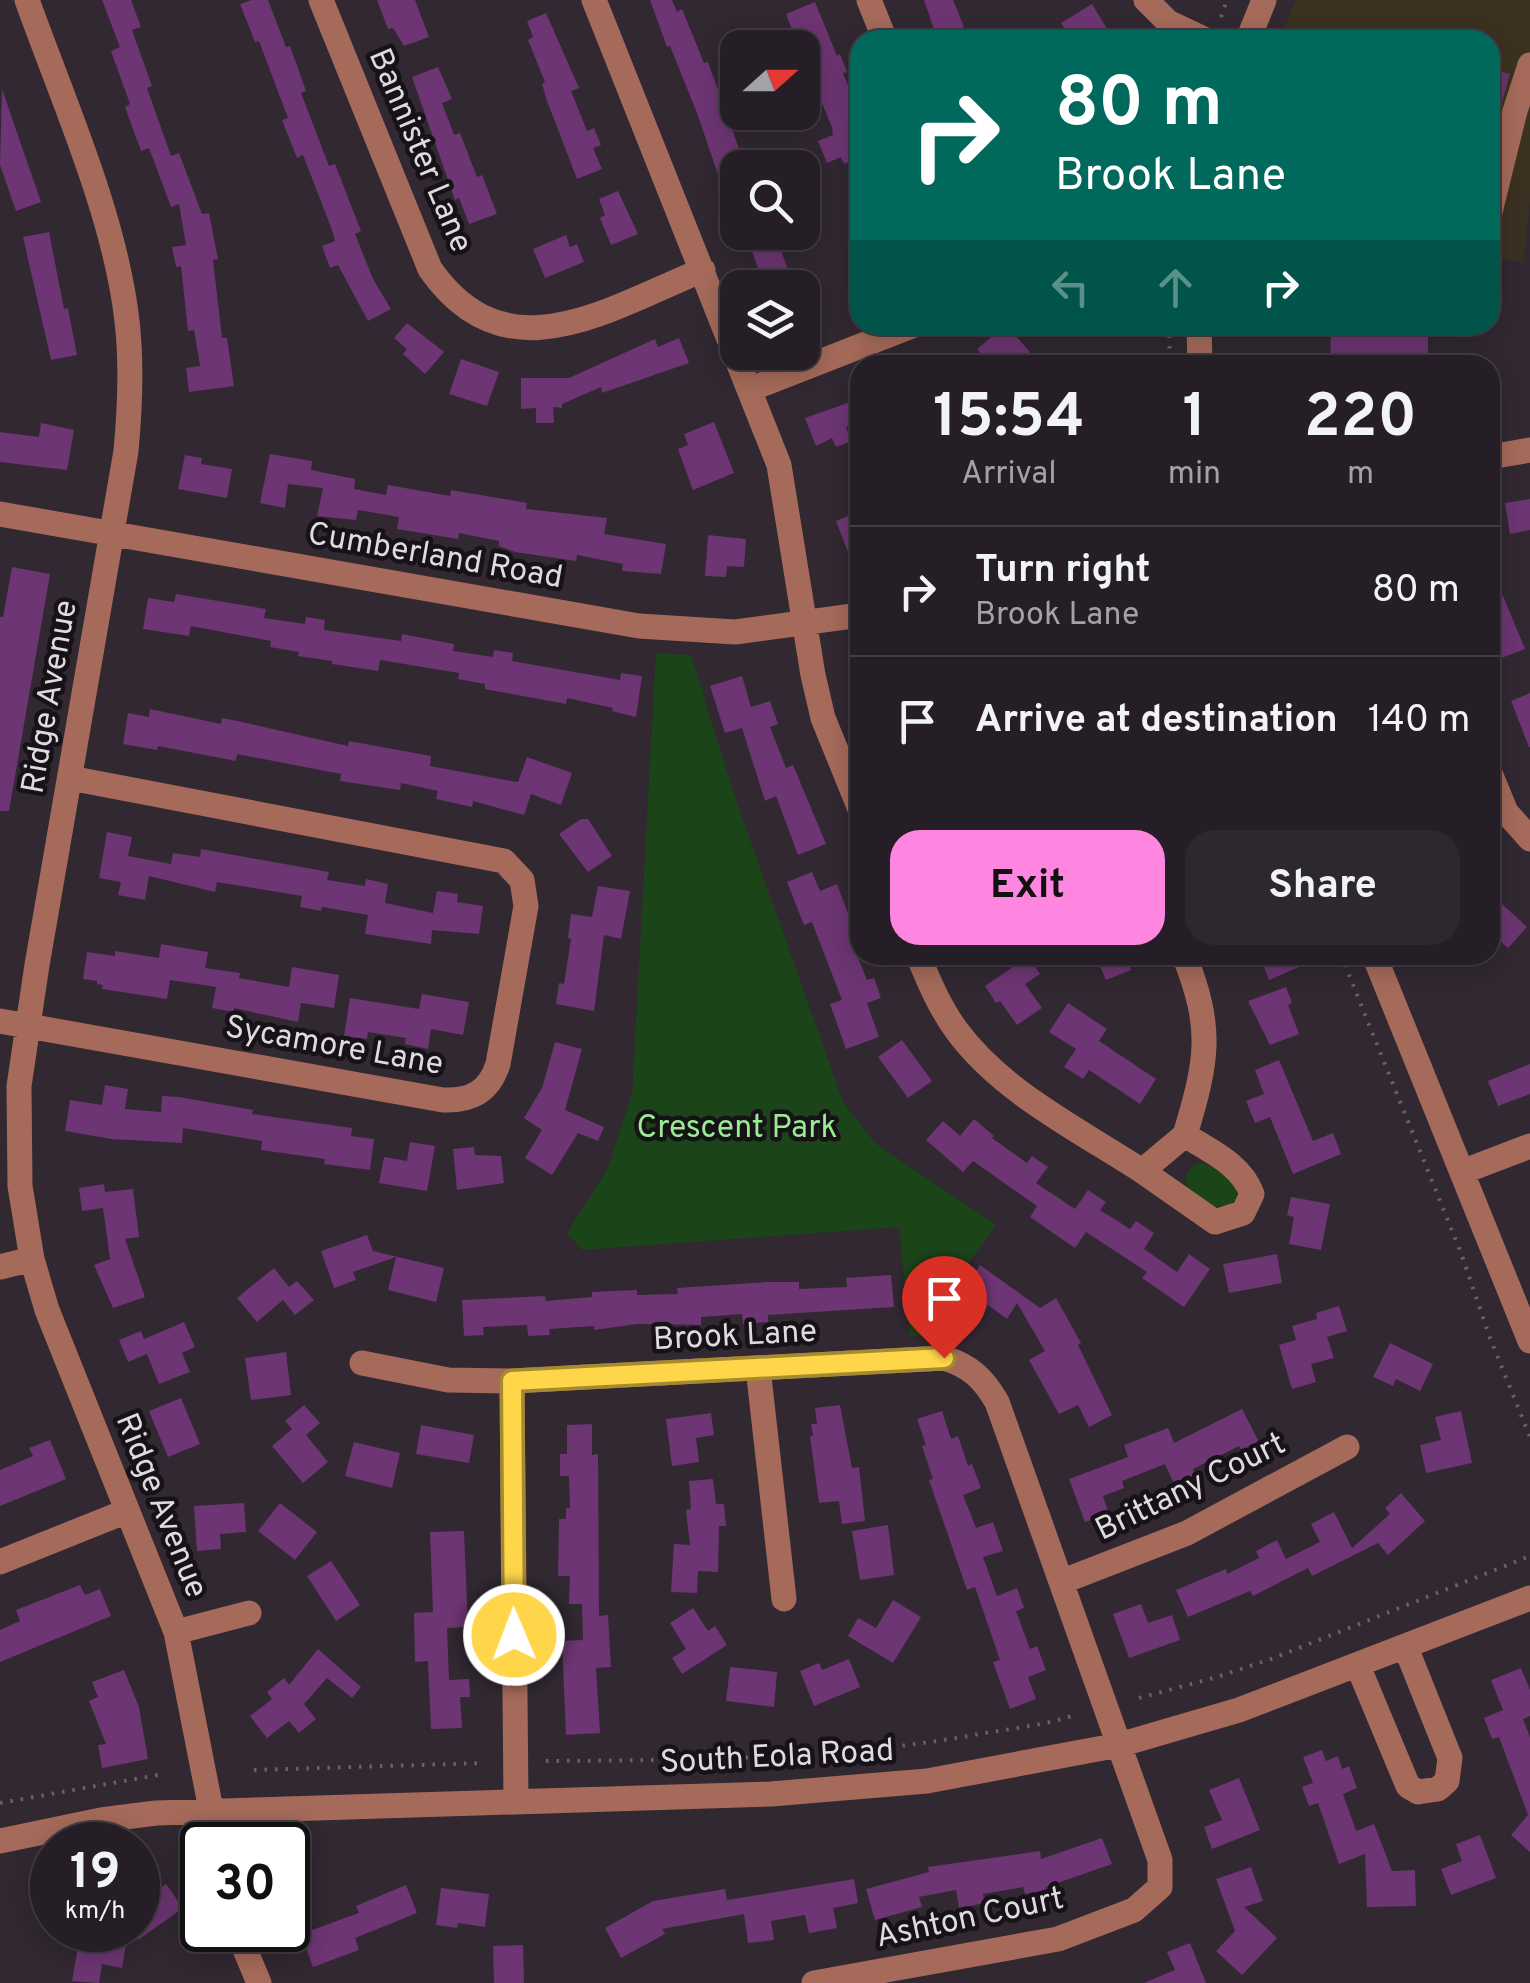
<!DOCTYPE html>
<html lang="en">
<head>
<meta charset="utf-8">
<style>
	:root { --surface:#251e26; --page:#2d272e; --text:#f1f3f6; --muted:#a3a2a7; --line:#423c43; --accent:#fe86e1 }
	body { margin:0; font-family:Overpass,sans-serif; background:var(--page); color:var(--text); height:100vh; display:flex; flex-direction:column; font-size:38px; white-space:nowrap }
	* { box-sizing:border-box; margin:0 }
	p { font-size:32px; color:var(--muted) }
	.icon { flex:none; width:55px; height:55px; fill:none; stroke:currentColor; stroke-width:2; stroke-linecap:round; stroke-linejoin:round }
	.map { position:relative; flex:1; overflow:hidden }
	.panel { position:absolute; left:850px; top:355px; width:650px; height:610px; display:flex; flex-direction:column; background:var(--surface); border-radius:30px; box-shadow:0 5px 25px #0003,0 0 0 2px var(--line) }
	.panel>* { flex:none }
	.guide { position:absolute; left:850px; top:30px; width:650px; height:305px; border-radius:30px; box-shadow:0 5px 25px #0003,0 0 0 2px var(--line); background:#00695c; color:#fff; overflow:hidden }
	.needle { width:65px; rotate:69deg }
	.controls { position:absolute; left:720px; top:30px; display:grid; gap:20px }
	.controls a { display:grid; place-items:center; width:100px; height:100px; border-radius:20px; background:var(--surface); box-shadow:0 5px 25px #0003,0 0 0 2px var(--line); font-size:50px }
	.speed { position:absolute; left:30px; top:1822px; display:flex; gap:20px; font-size:50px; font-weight:700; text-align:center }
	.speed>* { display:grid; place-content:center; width:130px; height:130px; border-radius:50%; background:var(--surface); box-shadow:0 5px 25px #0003,0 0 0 2px var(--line); line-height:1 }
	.speed small { font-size:25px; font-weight:400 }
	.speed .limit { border:5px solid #111; border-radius:15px; background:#fff; color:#111 }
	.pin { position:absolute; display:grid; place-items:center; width:85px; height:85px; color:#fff; margin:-102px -42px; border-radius:50% 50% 50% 0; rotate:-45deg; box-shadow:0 0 10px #0007 }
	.pin .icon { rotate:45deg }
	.me { position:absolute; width:110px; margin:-55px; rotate:359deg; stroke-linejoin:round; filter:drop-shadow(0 0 8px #0008) }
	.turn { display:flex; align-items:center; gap:35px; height:210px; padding:0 40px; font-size:45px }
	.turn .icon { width:130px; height:130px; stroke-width:2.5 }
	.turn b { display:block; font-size:70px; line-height:85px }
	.lanes { display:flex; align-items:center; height:95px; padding:0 40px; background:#0003; justify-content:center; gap:50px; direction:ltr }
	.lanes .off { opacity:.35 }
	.eta { display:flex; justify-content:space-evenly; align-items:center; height:170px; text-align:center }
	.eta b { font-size:60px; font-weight:700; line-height:70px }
	.action { display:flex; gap:20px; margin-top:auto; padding:20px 40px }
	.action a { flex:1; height:115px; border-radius:30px; background:var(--accent); color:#111; font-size:40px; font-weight:700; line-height:115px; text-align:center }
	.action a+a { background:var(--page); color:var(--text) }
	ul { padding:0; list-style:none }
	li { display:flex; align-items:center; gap:30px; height:130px; padding:0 40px; border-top:2px solid var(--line) }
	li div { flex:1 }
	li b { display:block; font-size:38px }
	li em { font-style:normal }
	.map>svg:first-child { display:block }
	.commercial { fill:#3b3121 }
	.green { fill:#1b4418 }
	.building { fill:#6d3573 }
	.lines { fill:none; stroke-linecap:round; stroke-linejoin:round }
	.path { stroke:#6a626b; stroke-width:4; stroke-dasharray:2.5 8; stroke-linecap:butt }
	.minor { stroke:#a56a5a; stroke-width:25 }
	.route-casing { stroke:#a68a30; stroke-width:25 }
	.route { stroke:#ffd54a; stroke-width:18 }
	.labels { text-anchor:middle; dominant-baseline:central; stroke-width:9; stroke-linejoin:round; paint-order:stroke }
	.street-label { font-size:32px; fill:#dfd9e0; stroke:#161217 }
	.park-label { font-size:32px; fill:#98eb90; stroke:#161217 }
</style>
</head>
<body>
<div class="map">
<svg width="1530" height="1983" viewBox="0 0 1530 1983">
	<rect width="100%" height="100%" fill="#312832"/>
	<!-- commercial -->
	<path class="commercial" d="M1296 0H1530V202L1523 263 1490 256V40H1279Z"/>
	<!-- green -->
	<path class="green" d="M656 653 691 655 734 794 843 1102 875 1143 996 1225 939 1303 943 1336H910L899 1227 582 1250 567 1233 609 1166 632 1093Z
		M1203 1163 1222 1171 1238 1190 1236 1200 1228 1207 1212 1206 1187 1188 1186 1175 1195 1164Z"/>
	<!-- building -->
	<path class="building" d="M102 0H131L141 27 132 30 152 86 147 88 171 156 179 153 202 214 209 213 218 259 213 260 222 338H227L234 386 189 392 186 368 200 366 194 330 188 331 181 266 176 267 172 247 186 245 179 204 171 207 149 148 141 151 125 107 130 104 111 51 120 47Z
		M252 0H268L286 47 290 46 306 91 301 93 329 166 335 164 361 231 355 234 373 279 391 309 368 321 338 265 330 268 322 246 335 241 332 230 303 155 297 158 282 120 288 118 259 41 255 42 240 4Z
		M377 0H415L429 37 404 46 393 28 388 29Z
		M650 0H672L677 12 682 9 704 63 708 62 746 168H738V181L722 186 697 113 670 46 667 47Z
		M924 0H953L964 27 937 38Z
		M815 2 837 56 840 54 847 72 843 73 860 115V157L844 164 841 157 827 163 818 141 833 135 832 127 802 56V48H799L786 14Z
		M1092 4 1114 40H1072L1061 23Z
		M546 13 579 88 571 91 587 131 594 128 601 145 593 148 602 169 577 179 547 101 542 84 545 82 528 40 533 37 527 21Z
		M438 67 452 99 442 103 454 135 460 133 477 177 482 175 497 214 469 224 459 198 455 200 412 77Z
		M1490 69 1510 74 1490 144Z
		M2 89 41 202 16 211 0 165Z
		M618 191 638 234 611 245 600 218 605 215 599 199Z
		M49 232 64 309 68 308 77 355 51 360 23 237Z
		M745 232H774L795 288H765Z
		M566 235 570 247 577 244 584 262 545 278 533 249Z
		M407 323 444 352 425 374 403 354 407 349 394 338Z
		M1006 325 1030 352 1014 365H990L977 349Z
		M1331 326H1428V365H1330Z
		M679 338 689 363 602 393 601 387 562 404V408L553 407 554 423H536V408L521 409V378H569L655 339 658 347Z
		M461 359 499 372 487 406 449 394Z
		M853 401 860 421 846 427 851 441 836 447 832 438 816 446 805 418Z
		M714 422 734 473 693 490 678 449 688 445 684 434Z
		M41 423 74 430 67 470 0 462V432L39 437Z
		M270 454 312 461 311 470 355 479 354 489 386 495 388 485 450 496 451 490 527 503 526 509 607 518 604 534 666 544 661 574 622 571 623 564 577 555 576 561 515 552 499 546V541L459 533 458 539 397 529 399 517 358 510 356 520 317 516 323 488 288 484 285 508 260 503Z
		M185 455 202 458 201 464 232 469 227 498 178 489Z
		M1530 499V530L1510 534 1505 503Z
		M860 511V580H859L836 521Z
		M708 535 746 539 744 567 727 566 726 577 705 576Z
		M12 567 50 574 9 811H0V617H3Z
		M176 594 266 609 264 618 305 624 306 617 325 620 324 630 401 641 402 634 454 644 453 651 493 657 494 650 513 653 512 661 620 680 621 673 642 676 636 717 612 711 613 708 567 698 566 704 485 689V684L458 679 459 673 380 660 378 671 332 664V661L298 656 299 652 270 647 271 641 191 626 189 636 143 629 148 598 174 602Z
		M1503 596 1525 649 1496 660 1490 646V601Z
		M742 676 751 707 770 701 778 724 770 727 786 768 793 765 826 844 798 855 776 796 765 801 742 728 725 733 710 686Z
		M1530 693V747H1529L1511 701Z
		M150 709 221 724 222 718 242 722 348 746 349 741 431 756 430 766 511 781 518 782 527 757 572 773 561 805 531 794 524 815 473 801 472 807 436 799 438 791 401 783 400 790 340 781 341 774 237 754 236 761 158 746 157 750 123 744 128 713 149 717Z
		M581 819H588L612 856 588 872 559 834Z
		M107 832 132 837 128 856 171 864 173 853 200 857 201 849 329 872 327 880 365 886 366 879 388 884 385 903 433 913 437 891 458 894 457 902 483 906 479 934 432 930 431 944 365 934 368 915 322 907 321 911 300 907 302 896 217 882 215 892 149 876 145 900 118 895 121 882 99 878Z
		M812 872 820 891 837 884 859 943 853 945 867 980 874 978 881 998 867 1003 879 1037 846 1049 830 1004 842 1000 812 922 804 925 787 882Z
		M598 886 630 891 621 939 604 935 594 1011 556 1004 559 983 564 984 571 939 568 938 571 914 592 917Z
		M1490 893 1527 927 1508 948 1490 932Z
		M161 944 208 952 205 968 240 973 239 978 289 987 292 967 339 975 334 1008 301 1003 298 1022 234 1008V1012L212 1008 216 987 170 980 167 999 102 989 103 985 97 984V981L83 979 87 952 115 956V951L159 958Z
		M1095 955H1125L1131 970 1106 980Z
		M1259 955H1294L1299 967 1269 980Z
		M1028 957 1040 974 1025 984 1042 1008 1017 1025 1000 1001 996 1003 985 986Z
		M1286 987 1292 1003 1288 1005 1299 1034 1270 1045 1248 1001Z
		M422 994 469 1002 463 1035 431 1029 428 1049 405 1044 406 1038 368 1032 367 1039 344 1036 350 998 419 1009Z
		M1068 1003 1107 1029 1099 1041 1156 1079 1140 1104 1089 1070 1083 1079 1064 1067 1076 1049 1049 1032Z
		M902 1040 932 1081 908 1098 878 1057Z
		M555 1042 582 1049 565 1110 604 1127 598 1141 578 1133 552 1175 525 1158 542 1130 524 1118 542 1088Z
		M1279 1060 1313 1141 1333 1133 1341 1154 1293 1174 1270 1117 1255 1123 1246 1101 1264 1094 1255 1070Z
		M1530 1064V1094L1498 1106 1488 1081Z
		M105 1085 128 1089 125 1109 161 1112 162 1096 179 1097 253 1110 252 1114 352 1128 351 1136 374 1139 370 1170 324 1164 325 1159 261 1150 262 1141 183 1128 182 1143 112 1139 65 1131 70 1100 102 1105Z
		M974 1119 994 1136 992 1138 1027 1163 1032 1156 1048 1167 1036 1183 1075 1209 1088 1190 1106 1202 1100 1210 1130 1229 1136 1221 1154 1233 1144 1249 1177 1272 1189 1254 1210 1269 1184 1307 1142 1278 1147 1272 1086 1232 1075 1248 1030 1217 1037 1206 973 1161 963 1172 926 1140 943 1121 960 1136Z
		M410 1142 435 1146 427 1191 379 1183 384 1157 407 1161Z
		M474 1147 475 1155 501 1156 504 1183 457 1190 453 1149Z
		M104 1184 105 1192 133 1189 139 1237 125 1239 145 1297 113 1308 94 1265 110 1259 103 1208 82 1211 79 1188Z
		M1291 1197 1330 1204 1321 1250 1289 1244 1294 1217 1287 1215Z
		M367 1235 373 1251 444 1268 436 1302 388 1290 396 1257 353 1272 356 1280 334 1288 321 1251Z
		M1277 1254 1282 1283 1229 1293 1223 1264Z
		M980 1265 1040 1308 1056 1298 1081 1343 1078 1345 1112 1415 1089 1427 1078 1405 1059 1414 1029 1360 1045 1351 1017 1303 1007 1319 988 1305 975 1324 951 1307Z
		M274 1268 289 1287 297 1281 314 1300 295 1315 283 1300 257 1322 237 1298Z
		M891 1275 894 1307 768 1315V1322L743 1324 742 1314 701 1317V1325L637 1324 594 1330V1326L549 1329 550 1335 528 1336 527 1325 483 1327 484 1335 464 1336 462 1300 545 1296 546 1301 592 1297V1292L637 1290V1295L678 1294 677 1288 766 1282H799V1289L847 1287 846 1278Z
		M1339 1306 1347 1331 1327 1337 1334 1358 1311 1364 1316 1382 1292 1389 1279 1345 1296 1340 1292 1326 1317 1319 1316 1313Z
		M184 1322 195 1347 182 1353 190 1372 159 1384 147 1354 128 1362 119 1340 141 1331 144 1339Z
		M1390 1343 1433 1364 1420 1391 1396 1379 1393 1386 1373 1377Z
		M286 1352 291 1395 251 1400 245 1358Z
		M181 1398 200 1444 168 1457 149 1411Z
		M304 1405 320 1423 306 1435 328 1462 303 1483 272 1446 292 1429 285 1421Z
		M840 1405 852 1468 859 1467 865 1521 842 1524 839 1501 819 1503 810 1436H813L811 1424H817L815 1408Z
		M1242 1409 1259 1442 1242 1451 1239 1446 1193 1469 1195 1475 1174 1484 1165 1464 1122 1481 1124 1488 1103 1496 1109 1514 1085 1522 1069 1479 1128 1457 1124 1445 1168 1428 1174 1443Z
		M942 1411 951 1439 958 1436 968 1466 972 1464 981 1488 963 1495 976 1528 993 1522 1003 1551 983 1557 997 1596 1017 1588 1024 1608 1016 1611 1030 1649 1037 1646 1046 1670 1028 1677 1036 1699 1010 1709 993 1662 1000 1660 975 1587 967 1590 929 1480 933 1479 922 1446 926 1445 917 1419Z
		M1461 1411 1472 1463 1426 1473 1420 1445 1441 1440 1435 1417Z
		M711 1413 714 1435 696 1438 699 1462 672 1466 666 1419Z
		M592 1424V1455L598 1454 599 1616 608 1615 611 1667 596 1668 600 1733 566 1735 562 1641 583 1640 582 1604H569L570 1576H558L559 1519H566V1508H570L569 1476H560V1454H567V1425Z
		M421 1425 474 1435 469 1463 416 1454Z
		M50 1440 66 1479 0 1506V1470L33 1456 29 1448Z
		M354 1442 400 1453 392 1488 345 1476Z
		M713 1479 716 1504H724L726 1526H719L718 1572 698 1571 697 1593 671 1592 674 1544 690 1545 686 1510 691 1509 689 1481Z
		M1401 1493 1425 1521 1388 1555 1378 1543 1312 1576 1308 1568 1253 1596 1250 1591 1188 1617 1176 1590 1226 1569 1227 1574 1259 1558 1256 1551 1277 1540 1286 1559 1320 1542 1311 1524 1334 1512 1352 1548 1390 1514 1385 1508Z
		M244 1503 246 1532 220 1534 221 1549 197 1551 194 1506Z
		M280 1503 317 1532 295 1560 258 1531Z
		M888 1525 894 1575 860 1580 852 1531Z
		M464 1531 468 1627 447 1628 449 1680 469 1679 470 1697H460L462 1728 431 1729 428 1661 415 1662 414 1613 433 1612 430 1532Z
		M331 1561 360 1605 336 1621 307 1576Z
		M80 1585 85 1595 100 1589 111 1616 0 1662V1630L20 1621 16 1610Z
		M893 1600 921 1617 893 1663 848 1636 858 1618 876 1628Z
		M1141 1604 1148 1623 1172 1615 1180 1640 1129 1658 1113 1614Z
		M693 1608 708 1631 715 1626 727 1645 682 1674 672 1658 686 1649 670 1623Z
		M318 1649 361 1687 352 1698 327 1678 304 1704 316 1719 299 1733 289 1721 267 1738 250 1716 272 1699 267 1692 284 1678 289 1685Z
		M849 1659 860 1687 814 1706 800 1671 819 1663 822 1670Z
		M730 1667 777 1672 774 1707 726 1701Z
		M1521 1668 1530 1690V1716L1523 1719 1530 1737V1852L1511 1835 1528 1815 1499 1737 1492 1739 1484 1718 1503 1710 1491 1680Z
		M124 1670 139 1707 148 1759 102 1768 98 1745 106 1744 89 1701 98 1697 92 1682Z
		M1322 1750 1326 1761 1338 1756 1342 1769 1349 1766 1357 1788 1343 1794 1356 1831 1374 1824 1392 1871 1415 1870 1416 1906 1367 1907 1365 1854 1339 1864 1318 1803 1309 1806 1302 1787 1313 1783 1303 1757Z
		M1239 1778 1260 1830 1212 1849 1204 1827 1222 1820 1209 1790Z
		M1480 1835 1496 1878 1451 1895 1441 1869 1462 1861 1456 1844Z
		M1102 1838 1112 1864 1046 1887 1047 1890 1025 1894 1023 1887 983 1894 985 1903 959 1908 956 1890 919 1897 922 1907 875 1920 866 1889 929 1872 928 1867 1040 1851 1041 1859Z
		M1251 1867 1263 1901 1244 1907 1277 1938 1242 1975 1216 1951 1235 1931 1216 1879Z
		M854 1879 858 1903 833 1908 837 1928 809 1933 805 1915 771 1921 774 1940 748 1943 744 1914 662 1929 665 1934 621 1958 605 1928 653 1901 725 1889 727 1900Z
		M166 1884 183 1908 138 1940V1904Z
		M406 1885 417 1913 355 1938 359 1950 313 1967 301 1934 359 1913 356 1906Z
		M441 1888 489 1894 485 1927 458 1923 457 1928 436 1925Z
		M81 1930 127 1938 122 1968 102 1964 99 1983 72 1981Z
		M1190 1943 1206 1983H1144L1175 1970 1167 1952Z
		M523 1945 524 1983H494L493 1946Z"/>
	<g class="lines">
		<!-- path -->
		<path class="path" d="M1221 17 1227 0
			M1169 325 1170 365
			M1341 955 1461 1253 1490 1338 1530 1437
			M1139 1698 1217 1677 1271 1659 1530 1556
			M546 1761C689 1760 833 1760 974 1735 1007 1729 1041 1726 1072 1716
			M254 1770 484 1763
			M0 1803 158 1775"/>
		<!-- minor -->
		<path class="minor" d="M27 0C63 101 115 215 127 321 132 364 130 408 126 451L37 965 19 1086 20 1186 32 1259 47 1310 176 1632 218 1845
			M321 0 430 269C506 378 607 309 703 270
			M594 0 779 465 813 675 823 718 860 809
			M869 0 885 40
			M1146 0 1168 22 1206 40
			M1248 40 1264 0
			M1490 212 1515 111 1530 65
			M1199 325 1200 365
			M751 389 914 325
			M1490 457 1530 450
			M0 514 639 626 735 632 860 615
			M1490 773 1506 812 1530 839
			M918 955C929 982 940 1008 957 1031 1002 1092 1079 1130 1142 1171L1185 1135
			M1184 955C1214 1030 1207 1061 1185 1135
			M1374 955 1530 1341
			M0 1021 443 1100C471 1101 489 1092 498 1064L526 906 522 880 504 861 70 778
			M1142 1171 1215 1222 1243 1213 1252 1194C1241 1164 1211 1152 1185 1135
			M1462 1172 1530 1146
			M0 1267 32 1259
			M362 1363 448 1380 512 1381 944 1358C970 1366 983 1378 997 1402L1160 1860V1887L1134 1910 1058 1939 814 1983
			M758 1368 784 1599
			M512 1381 516 1801
			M0 1562 127 1511
			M1061 1582 1187 1533 1347 1447
			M176 1632 249 1613
			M1358 1666 1408 1786 1418 1792 1438 1789 1447 1781 1450 1758 1406 1648
			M0 1841 101 1820 156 1813 771 1794 927 1781 1119 1745 1239 1710 1530 1598
			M237 1930 259 1983"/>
	</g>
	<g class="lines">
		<defs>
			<path id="route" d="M514 1635 512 1381 944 1358"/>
		</defs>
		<!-- route casing -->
		<use href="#route" class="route-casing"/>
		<!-- route -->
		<use href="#route" class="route"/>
	</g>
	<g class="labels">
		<!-- street labels -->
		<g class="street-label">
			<text transform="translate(419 151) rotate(67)">Bannister Lane</text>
			<text transform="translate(435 557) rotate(10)">Cumberland Road</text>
			<text transform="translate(51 697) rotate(-80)">Ridge Avenue</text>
			<text transform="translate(334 1047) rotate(10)">Sycamore Lane</text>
			<text transform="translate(735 1337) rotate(-3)">Brook Lane</text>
			<text transform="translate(1191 1488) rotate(-26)">Brittany Court</text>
			<text transform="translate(160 1506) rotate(68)">Ridge Avenue</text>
			<text transform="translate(777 1758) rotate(-3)">South Eola Road</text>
			<text transform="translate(970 1919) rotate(-12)">Ashton Court</text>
		</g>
		<!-- park labels -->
		<g class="park-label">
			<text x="737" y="1129">Crescent Park</text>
		</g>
	</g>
</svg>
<div class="controls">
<a><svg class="needle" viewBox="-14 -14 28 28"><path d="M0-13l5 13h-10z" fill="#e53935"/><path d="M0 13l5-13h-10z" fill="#a3a2a7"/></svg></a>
<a><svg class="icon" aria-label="search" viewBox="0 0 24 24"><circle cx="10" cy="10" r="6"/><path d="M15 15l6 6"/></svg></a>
<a><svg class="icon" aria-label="layers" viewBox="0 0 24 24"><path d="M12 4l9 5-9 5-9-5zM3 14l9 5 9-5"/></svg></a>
</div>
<div class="speed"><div>19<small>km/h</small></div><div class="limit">30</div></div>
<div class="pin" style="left:944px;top:1358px;background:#d93025"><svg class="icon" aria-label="arrive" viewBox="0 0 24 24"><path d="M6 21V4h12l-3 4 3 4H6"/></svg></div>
<svg class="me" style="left:514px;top:1635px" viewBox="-20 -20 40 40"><circle r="17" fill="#ffd54a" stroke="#fff" stroke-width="3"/><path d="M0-11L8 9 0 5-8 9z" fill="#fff"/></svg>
<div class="guide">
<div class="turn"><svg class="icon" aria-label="right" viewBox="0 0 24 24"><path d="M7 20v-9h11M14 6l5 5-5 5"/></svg><div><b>80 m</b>Brook Lane</div></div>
<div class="lanes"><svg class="icon off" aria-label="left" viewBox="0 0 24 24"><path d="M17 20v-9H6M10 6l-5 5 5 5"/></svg><svg class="icon off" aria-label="ahead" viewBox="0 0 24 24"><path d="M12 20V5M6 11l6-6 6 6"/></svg><svg class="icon" aria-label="right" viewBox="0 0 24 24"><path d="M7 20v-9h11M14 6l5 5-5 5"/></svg></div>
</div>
<section class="panel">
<div class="eta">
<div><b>15:54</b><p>Arrival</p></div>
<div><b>1</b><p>min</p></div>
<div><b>220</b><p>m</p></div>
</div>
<ul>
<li><svg class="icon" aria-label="right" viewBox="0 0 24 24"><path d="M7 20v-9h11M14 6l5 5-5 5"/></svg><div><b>Turn right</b><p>Brook Lane</p></div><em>80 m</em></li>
<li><svg class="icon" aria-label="arrive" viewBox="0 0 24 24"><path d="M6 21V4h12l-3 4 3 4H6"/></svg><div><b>Arrive at destination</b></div><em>140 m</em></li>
</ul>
<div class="action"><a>Exit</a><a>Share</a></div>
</section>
</div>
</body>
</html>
